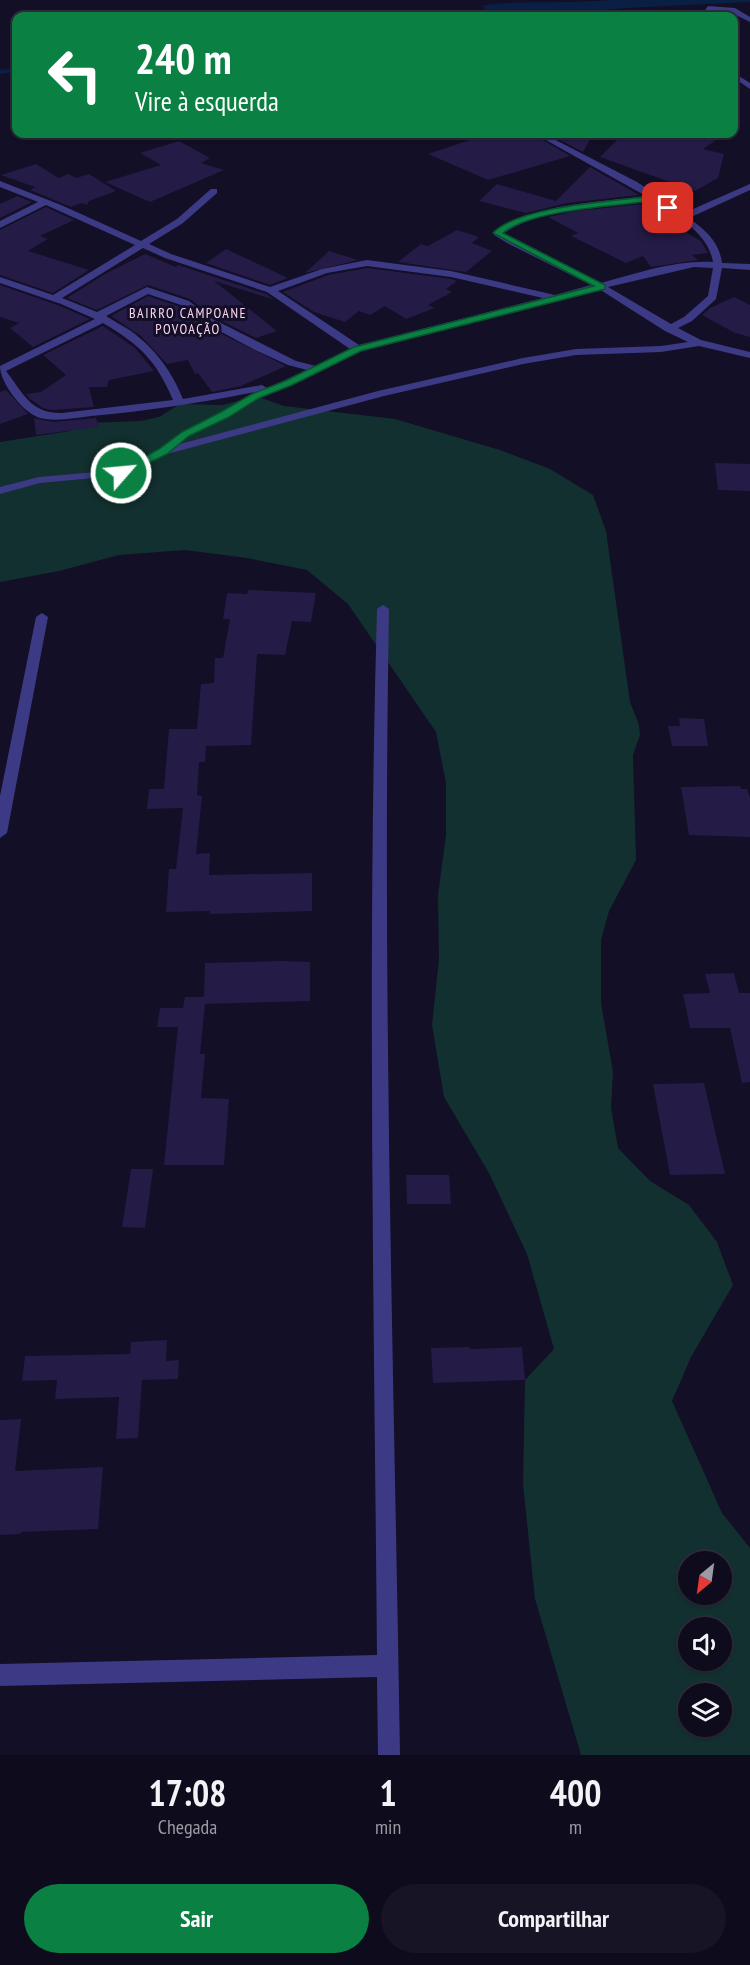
<!DOCTYPE html>
<html lang="pt">
<head>
<meta charset="utf-8">
<style>
	:root { --surface:#0e0b1c; --page:#171425; --text:#f1f3f6; --muted:#9b9ba3; --line:#2e2b3b; --accent:#0b8043 }
	body { margin:0; font-family:"PT Sans Narrow",sans-serif; background:var(--page); color:var(--text); height:100vh; display:flex; flex-direction:column; font-size:22px; white-space:nowrap }
	* { box-sizing:border-box; margin:0 }
	p { font-size:20px; color:var(--muted) }
	.icon { flex:none; width:33px; height:33px; fill:none; stroke:currentColor; stroke-width:2; stroke-linecap:round; stroke-linejoin:round }
	.map { position:relative; height:1755px; overflow:hidden }
	.drawer { display:flex; flex-direction:column; background:var(--surface); flex:1 }
	.drawer>* { flex:none }
	.banner { position:absolute; left:12px; top:12px; width:726px; height:126px; border-radius:12px; box-shadow:0 2px 4px #0004,0 0 0 2px var(--line); background:#0b8043; color:#fff; overflow:hidden }
	.needle { width:39px; rotate:209deg }
	.buttons { position:absolute; left:678px; top:1551px; display:grid; gap:12px }
	.buttons a { display:grid; place-items:center; width:54px; height:54px; border-radius:50%; background:var(--surface); box-shadow:0 2px 4px #0004,0 0 0 2px var(--line); font-size:30px }
	.pin { position:absolute; display:grid; place-items:center; width:51px; height:51px; color:#fff; margin:-26px; border-radius:12px; box-shadow:0 3px 9px #0006 }
	.me { position:absolute; width:66px; margin:-33px; rotate:63deg; stroke-linejoin:round; filter:drop-shadow(0 0 4px #0008) }
	.turn { display:flex; align-items:center; gap:21px; height:126px; padding:0 24px; font-size:27px }
	.turn .icon { width:78px; height:78px; stroke-width:2.5 }
	.turn b { display:block; font-size:42px; line-height:51px }
	.eta { display:flex; justify-content:space-evenly; align-items:center; height:102px; text-align:center }
	.eta b { font-size:36px; font-weight:700; line-height:42px }
	.action { display:flex; gap:12px; margin-top:auto; padding:12px 24px }
	.action a { flex:1; height:69px; border-radius:36px; background:var(--accent); color:#fff; font-size:24px; font-weight:700; line-height:69px; text-align:center }
	.action a+a { background:var(--page); color:var(--text) }
	.map>svg:first-child { display:block }
	.green { fill:#12302f; fill-rule:evenodd }
	.water { fill:#0a1f44 }
	.lines { fill:none; stroke-linecap:round; stroke-linejoin:round }
	.stream { stroke:#0a1f44; stroke-width:4 }
	.building { fill:#241b47 }
	.minor { fill:#3d3a85; fill-rule:evenodd }
	.route { fill:#0b8043; stroke:#07532c; stroke-width:1.5 }
	.labels { text-anchor:middle; dominant-baseline:central; stroke-width:6; stroke-linejoin:round; paint-order:stroke }
	.far-neighbourhood-label { font-size:14px; letter-spacing:1.5px; fill:#ffd6f0; stroke:#130f26 }
</style>
</head>
<body>
<div class="map">
<svg width="750" height="1755" viewBox="0 0 750 1755">
	<rect width="100%" height="100%" fill="#130f26"/>
	<!-- green -->
	<path class="green" d="M256 396 284 406 395 419 500 450 550 469 593 495 606 531 630 702 639 725 640 735 633 755 636 860 609 911 601 940V1003L613 1072 611 1108 618 1148 650 1181 689 1205 717 1242 733 1285 691 1357 672 1401 722 1513 750 1548V1755H581L535 1599 523 1484 525 1380 554 1349 527 1254 489 1173 444 1097 432 1025 439 959 438 895 446 835V783L436 732 348 604 307 570 247 558 185 550 119 555 59 571 0 582V442L70 431 87 423 141 421 159 417 180 404 223 405ZM688 1562H722V1594H688ZM688 1628H722V1660H688ZM688 1694H722V1726H688Z"/>
	<!-- water -->
	<path class="water" d="M611 0H750V2L626 8 550 16H504L485 12 484 5C527 0 568 4 611 0Z"/>
	<g class="lines">
		<!-- stream -->
		<path class="stream" d="M0 72 16 70"/>
	</g>
	<!-- building -->
	<path class="building" d="M488 134H533L570 156 488 180 428 154Z
		M548 134H593L583 152Z
		M623 134H725L703 149 724 154 718 178 695 191 600 157Z
		M179 141 210 158 201 163 224 170 150 202 105 182 161 165 140 153Z
		M36 164 59 178 68 174 76 178 89 174 116 191 89 201 87 205 81 203 71 207 30 190 35 187 1 175Z
		M590 167 639 195 567 203 526 213 479 201 497 184 556 201Z
		M17 196 32 202 0 218V204Z
		M652 203 655 205 651 206 664 214 661 215 666 218 663 219 701 241 708 253 692 255 698 260 651 267 643 256 626 263 571 236 578 233 548 217 576 211Z
		M46 207 74 220 40 236 48 239 28 251 89 270 53 293 0 275V230Z
		M457 230 479 237 472 243 492 251 466 272 398 262 421 244 428 246Z
		M226 249 288 278 270 285 206 263Z
		M329 251 358 260 305 273Z
		M145 254 176 267 178 265 266 294 275 300 214 281 277 331 256 338 212 316 190 299 148 285 97 310 67 298 105 274Z
		M367 268 451 279 457 281 446 289 452 292 428 305 435 308 406 319 385 306 370 315 359 311 345 322 314 312 283 292 328 275Z
		M0 285 60 306 90 319 33 347 10 328 19 323 0 317Z
		M148 296 180 307 202 324 286 366 241 386 212 392 198 373 195 374 188 360 167 364 141 336 111 316Z
		M734 297 750 305V337L735 333 702 315 710 308Z
		M103 326 135 348 154 371 109 380 107 387H89L94 407 52 410 43 408 30 399 26 394 41 392 66 375 43 355Z
		M6 390 28 414 0 424V392Z
		M34 418 53 422 96 418 99 427 36 435Z
		M715 463 750 464V491L718 490Z
		M248 590 316 593 311 622 292 621 285 655 257 654 251 745 206 746 205 762H199L197 795 202 796 196 854 210 853 209 875 312 873V911L210 914V911L166 912 169 869H176L183 808 147 809 149 789H164L169 729H197L201 684 214 683 215 658H223L230 619H223L227 593 247 594Z
		M679 718 704 719 708 746H672L668 726H680Z
		M740 786 741 789H747L750 798V837L689 835 681 787Z
		M281 961 310 962V1001L205 1004 200 1054H205L201 1098 229 1099 224 1165H164L178 1027H157L160 1008H183L185 997H204L205 963Z
		M734 973 739 993H750V1082L742 1083 730 1028H690L683 994 710 993 705 974Z
		M704 1083 725 1174 670 1175 653 1084Z
		M131 1169H153L145 1228 122 1227Z
		M406 1175H449L451 1204H407Z
		M167 1340 166 1361 179 1360 178 1379 142 1380 138 1438 116 1439 119 1397 55 1399 57 1380 22 1381 25 1356 130 1354 131 1342Z
		M470 1347V1349L522 1347 525 1380 433 1383 431 1348Z
		M21 1419 15 1471 103 1467 98 1529 21 1532V1534L0 1535V1420Z"/>
	<g class="lines">
		<!-- minor -->
		<path class="minor" d="M708 6 735 8 750 17V22L730 12 705 10Z
			M734 73 750 83V89L734 78Z
			M535 134H544L637 182 684 213 750 184V190L689 218C706 231 719 241 722 263L750 264V270L722 268 716 299 692 321 678 328 701 340 750 352V358L699 346 661 352 576 355 523 364 384 396 167 454 125 475 40 483 0 494V487L39 477 119 470 163 449 181 432 221 413 255 392C200 403 147 411 91 416 74 418 57 422 40 418 23 413 0 383 0 366L95 319 61 304 0 283V277L53 295 135 245 46 205 0 228V221L38 202 0 187V181L61 205 141 241 177 219 211 189H217V193L183 223 149 244 171 254 270 287 322 269 367 260 451 271 555 295 591 285 507 243 494 235V231C539 203 595 203 646 196ZM653 201C677 217 708 232 713 262 675 260 638 273 601 283L504 233C546 206 604 207 653 201ZM143 248 165 258 267 292 350 349 316 366 296 361 211 318 189 301 147 287 97 312 62 298ZM367 266 451 277 543 298 359 345 278 291 327 273ZM694 267 713 268 708 296 684 317 671 324 608 287ZM599 289 665 331 688 342 661 346 576 349 523 358 378 391 180 444 189 436 229 417 260 398 293 385 361 351ZM148 294 181 305 203 322 255 350 288 365 307 370 267 388 262 385 183 399C171 370 156 350 131 331 123 326 114 321 106 316ZM103 323C140 345 156 360 173 400L62 413C31 414 23 393 6 371Z
			M383 605 389 609C382 991 394 1373 400 1755H378L377 1677 0 1686V1664L377 1655C374 1307 367 958 377 609Z
			M42 613 48 617 7 833 0 838V796L36 617Z"/>
	</g>
	<!-- route -->
	<path class="route" d="M653 196 672 208 665 210 652 201C615 206 530 210 503 233L605 285V289L361 351 292 385 259 398 229 417 189 436 167 454 124 475 115 473 159 449 182 432 221 412 252 394 285 381 354 347 594 286 493 233C518 206 615 201 653 196Z"/>
	<g class="labels">
		<!-- far-neighbourhood labels -->
		<g class="far-neighbourhood-label">
			<text x="188" y="313">BAIRRO CAMPOANE<tspan x="188" dy="16">POVOAÇÃO</tspan></text>
		</g>
	</g>
</svg>
<div class="buttons">
<a><svg class="needle" viewBox="-14 -14 28 28"><path d="M0-13l5 13h-10z" fill="#e53935"/><path d="M0 13l5-13h-10z" fill="#9b9ba3"/></svg></a>
<a><svg class="icon" aria-label="sound" viewBox="0 0 24 24"><path d="M4 9h4l5-4v14l-5-4H4zM17 9q2 3 0 6"/></svg></a>
<a><svg class="icon" aria-label="layers" viewBox="0 0 24 24"><path d="M12 4l9 5-9 5-9-5zM3 14l9 5 9-5"/></svg></a>
</div>
<div class="pin" style="left:668px;top:208px;background:#d93025"><svg class="icon" aria-label="arrive" viewBox="0 0 24 24"><path d="M6 21V4h12l-3 4 3 4H6"/></svg></div>
<svg class="me" style="left:121px;top:473px" viewBox="-20 -20 40 40"><circle r="17" fill="#0b8043" stroke="#fff" stroke-width="3"/><path d="M0-11L8 9 0 5-8 9z" fill="#fff"/></svg>
<div class="banner">
<div class="turn"><svg class="icon" aria-label="left" viewBox="0 0 24 24"><path d="M17 20v-9H6M10 6l-5 5 5 5"/></svg><div><b>240 m</b>Vire à esquerda</div></div>
</div>
</div>
<section class="drawer">
<div class="eta">
<div><b>17:08</b><p>Chegada</p></div>
<div><b>1</b><p>min</p></div>
<div><b>400</b><p>m</p></div>
</div>
<div class="action"><a>Sair</a><a>Compartilhar</a></div>
</section>
</body>
</html>
